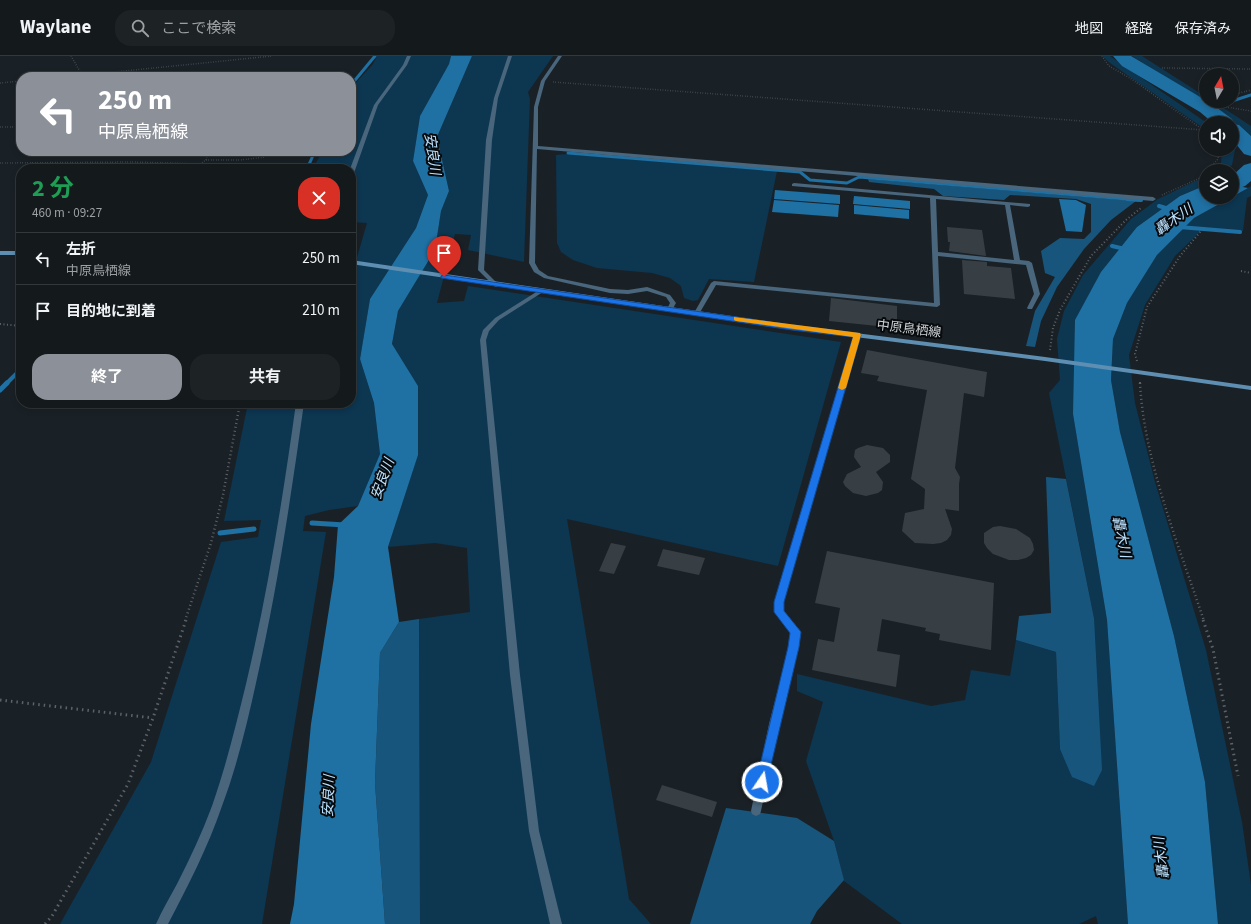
<!DOCTYPE html>
<html lang="ja">
<head>
<meta charset="utf-8">
<style>
	:root { --surface:#14191c; --page:#1d2225; --text:#f1f3f6; --muted:#9da0a3; --line:#33383b; --accent:#8c9099 }
	body { margin:0; font-family:"Source Sans 3","Noto Sans JP",sans-serif; background:var(--page); color:var(--text); height:100vh; display:flex; flex-direction:column; font-size:15px; white-space:nowrap }
	* { box-sizing:border-box; margin:0 }
	p { font-size:13px; color:var(--muted) }
	.icon { flex:none; width:22px; height:22px; fill:none; stroke:currentColor; stroke-width:2; stroke-linecap:round; stroke-linejoin:round }
	.map { position:relative; flex:1; overflow:hidden }
	.side { position:absolute; left:16px; top:108px; width:340px; height:244px; display:flex; flex-direction:column; background:var(--surface); border-radius:16px; box-shadow:0 2px 6px #0003,0 0 0 1px var(--line) }
	.side>* { flex:none }
	.top-card { position:absolute; left:16px; top:16px; width:340px; height:84px; border-radius:16px; box-shadow:0 2px 6px #0003,0 0 0 1px var(--line); background:#8c9099; color:#fff; overflow:hidden }
	.needle { width:26px; rotate:10deg }
	.tools { position:absolute; left:1199px; top:12px; display:grid; gap:8px }
	.tools a { display:grid; place-items:center; width:40px; height:40px; border-radius:50%; background:var(--surface); box-shadow:0 2px 6px #0003,0 0 0 1px var(--line); font-size:20px }
	.pin { position:absolute; display:grid; place-items:center; width:34px; height:34px; color:#fff; margin:-41px -17px; border-radius:50% 50% 50% 0; rotate:-45deg; box-shadow:0 0 4px #0007 }
	.pin .icon { rotate:45deg }
	.me { position:absolute; width:44px; margin:-22px; rotate:12deg; stroke-linejoin:round; filter:drop-shadow(0 0 3px #0008) }
	.turn { display:flex; align-items:center; gap:14px; height:84px; padding:0 16px; font-size:18px }
	.turn .icon { width:52px; height:52px; stroke-width:2.5 }
	.turn b { display:block; font-size:28px; line-height:34px }
	.round { display:grid; place-items:center; flex:none; width:42px; height:42px; border-radius:16px; background:var(--page) }
	.summary { display:flex; align-items:center; justify-content:space-between; height:68px; padding:0 16px }
	h1 { font-size:24px; font-weight:700; line-height:30px; color:#1e9e55 }
	.action { display:flex; gap:8px; margin-top:auto; padding:8px 16px }
	.action a { flex:1; height:46px; border-radius:16px; background:var(--accent); color:#fff; font-size:16px; font-weight:700; line-height:46px; text-align:center }
	.action a+a { background:var(--page); color:var(--text) }
	ul { padding:0; list-style:none }
	li { display:flex; align-items:center; gap:12px; height:52px; padding:0 16px; border-top:1px solid var(--line) }
	li div { flex:1 }
	li b { display:block; font-size:15px }
	li em { font-style:normal }
	header { display:flex; align-items:center; gap:24px; box-sizing:border-box; height:56px; padding:0 20px; background:var(--surface); border-bottom:1px solid var(--line) }
	header strong { font-size:19px }
	nav { display:flex; gap:22px; margin-inline-start:auto; font-size:14px }
	.search { width:280px; height:36px; background:var(--page); display:flex; align-items:center; gap:10px; box-sizing:border-box; padding:0 14px; border-radius:16px; color:var(--muted); font-size:15px }
	.map>svg:first-child { display:block }
	.green { fill:#0d3651 }
	.forest { fill:#18557c }
	.water { fill:#1f70a3 }
	.lines { fill:none; stroke-linecap:round; stroke-linejoin:round }
	.stream-far2 { stroke:#1f70a3; stroke-width:3 }
	.stream-far1 { stroke:#1f70a3; stroke-width:4 }
	.stream { stroke:#1f70a3; stroke-width:5 }
	.river { fill:#1f70a3; fill-rule:evenodd }
	.building { fill:#383f44 }
	.path-far3 { stroke:#5c6267; stroke-width:1.5; stroke-dasharray:0.5 2; stroke-linecap:butt }
	.path-far2 { stroke:#5c6267; stroke-width:2; stroke-dasharray:1 2.5; stroke-linecap:butt }
	.path-far1 { stroke:#5c6267; stroke-width:2.5; stroke-dasharray:1 3; stroke-linecap:butt }
	.path { stroke:#5c6267; stroke-width:3; stroke-dasharray:1.5 4; stroke-linecap:butt }
	.lane { fill:#49667c; fill-rule:evenodd }
	.street { fill:#49667c; fill-rule:evenodd }
	.secondary { fill:#5e8eb1; fill-rule:evenodd }
	.route { fill:#1a73e8; stroke:#114b97 }
	.slow { fill:#f59e0b }
	.labels { text-anchor:middle; dominant-baseline:central; stroke-width:4; stroke-linejoin:round; paint-order:stroke }
	.street-label { font-size:13px; fill:#ced2d5; stroke:#070a0c }
	.water-label { font-size:14px; font-style:italic; fill:#bce2ff; stroke:#070a0c }
</style>
</head>
<body>
<header>
<strong>Waylane</strong>
<div class="search"><svg class="icon" aria-label="search" viewBox="0 0 24 24"><circle cx="10" cy="10" r="6"/><path d="M15 15l6 6"/></svg>ここで検索</div>
<nav><a>地図</a><a>経路</a><a>保存済み</a></nav>
</header>
<div class="map">
<svg width="1251" height="868" viewBox="0 0 1251 868">
	<rect width="100%" height="100%" fill="#1a2126"/>
	<!-- green -->
	<path class="green" d="M377 0H451L449 8 420 60 413 105 428 139 416 172 370 243 360 303 374 347 380 398 358 450 329 454 305 460 303 475 326 476 262 868H60L151 706 221 486 258 481 261 464 224 465 248 347H351V222L367 167 351 166V113H313L322 95H351V32L373 8Z
		M472 0H553L528 36 530 43 524 206 468 194 471 179 455 178 437 247 464 245 468 230 841 286 778 510 567 463 629 843 651 868H420L419 563 470 556 467 492 435 487 388 491 418 398V330L392 289 398 255 435 194 441 155 449 135 437 81Z
		M1102 0H1110L1207 67 1206 74 1110 7Z
		M1132 0H1142L1206 41V45H1212L1216 47 1204 46Z
		M1222 51 1251 70V80L1217 55Z
		M1232 91 1235 94 1232 109 1225 115H1211L1221 107 1222 93H1232Z
		M567 98 777 115 754 226 709 223 698 244 693 245 684 242 681 230 670 222 652 217 597 212 573 204 561 196 557 187 556 99Z
		M1206 120V129L1180 140 1137 171 1073 358 1107 564 1128 868H1098L1096 860 1079 868H902L844 825 834 785 806 705 823 646 797 635V618L931 650 965 644 971 614 1010 620 1016 584 1056 596 1060 693 1094 562 1049 337 1060 324 1057 283 1064 255 1083 219 1131 163 1158 143Z
		M1251 130V140L1247 142 1243 175 1204 172 1175 200 1145 249 1129 299 1135 347 1155 426 1206 594 1242 766 1251 829V868H1218L1205 726 1174 580 1120 376 1111 324 1113 283 1127 247 1157 199 1194 162Z"/>
	<!-- forest -->
	<path class="forest" d="M868 123 1136 145 1111 164 1084 193 1057 231 1041 265 1035 291 1026 290 1035 255 1055 221 1045 217 1041 195 1060 182 1084 183 1091 176V148L1076 143 1010 139 1004 144 943 140 934 133 869 126Z
		M1046 421 1066 423 1094 562 1102 714 1094 730 1072 721 1060 693 1056 596 1016 584 1019 560 1051 557Z
		M419 563 420 868H385L375 727 380 597 399 566Z
		M726 752 797 762 834 785 844 824 817 855 810 868H690Z"/>
	<!-- water -->
	<path class="water" d="M451 0H472L437 81 449 135 441 155 435 194 398 255 392 288 418 330V399L388 491 399 566 380 597 375 727 385 868H290L294 848 311 668 334 521 338 469 358 450 380 398 374 347 360 303 370 243 416 172 428 139 413 105 420 60 449 8Z
		M1206 129V141H1232V129L1248 132 1194 162 1157 199 1127 247 1113 283 1111 324 1120 376 1174 580 1205 726 1218 868H1128L1107 564 1073 358 1075 264 1101 216 1137 171 1180 140Z
		M775 134 840 139V148L774 143Z
		M854 140 910 145V153L853 148Z
		M1059 143 1076 144 1086 149 1082 176 1066 175Z
		M774 144 839 149 838 161 772 156Z
		M854 149 909 154V163L854 158Z"/>
	<g class="lines">
		<!-- stream-far2 -->
		<path class="stream-far2" d="M351 29 375 0
			M1232 45 1251 39
			M1206 52 1231 45
			M568 97 800 116 810 124 847 127 859 121 1139 144
			M307 113 315 95"/>
		<!-- stream-far1 -->
		<path class="stream-far1" d="M1127 143 1141 144
			M1159 150 1169 153
			M1179 171 1240 176
			M1112 190 1125 193
			M6 328 21 313"/>
		<!-- stream -->
		<path class="stream" d="M0 334 7 327
			M312 467 345 469
			M220 477 254 473"/>
		<!-- river -->
		<path class="river" d="M1113 0H1131L1212 48 1232 63 1234 68 1239 69 1251 80V100L1244 98 1232 83V67H1213L1200 56 1122 10Z
			M1251 107V125L1245 130 1232 135V120L1244 109Z"/>
	</g>
	<!-- building -->
	<path class="building" d="M947 171 982 174 986 200 949 195 950 186H948Z
		M962 204 987 206V210L1011 212 1015 243 964 238Z
		M831 242 897 250V272L829 265Z
		M867 294 987 316 984 341 964 337 955 412 960 421 959 428V455L945 453 952 473 951 479 947 484 941 487 933 488 915 487 902 475 905 457 924 453 925 433 911 423 927 334 877 325 879 320 861 317Z
		M867 389 883 392 890 399V406L876 416 883 426 882 434 878 437 866 440 853 437 845 430 843 426 847 418 861 411 854 401 855 394 858 392Z
		M1000 470 1016 473 1030 482 1033 488 1034 494 1031 499 1026 502 1018 504H1009L993 498 987 492 984 487V477L993 471Z
		M611 487 626 490 614 518 599 515Z
		M663 493 705 502 699 519 657 510Z
		M827 495 994 527 991 594 939 584 940 578 925 575 926 572 882 563 877 595 900 599 896 631 812 614 818 583 834 586 840 552 815 547Z
		M662 729 717 746 712 761 656 744Z"/>
	<g class="lines">
		<!-- path-far3 -->
		<path class="path-far3" d="M71 0 82 19
			M1102 0 1109 10 1130 22 1206 76
			M1162 12 1251 13
			M64 21 272 0
			M553 26 1204 74
			M0 27 21 25
			M1232 39 1251 34
			M1226 51 1251 55
			M0 71H21
			M206 104H240L265 101
			M0 107 133 106 200 108
			M200 113V108L206 104 207 99
			M1207 115 1218 103 1219 93
			M1162 139 1200 122 1206 116"/>
		<!-- path-far2 -->
		<path class="path-far2" d="M1241 215 1251 217
			M0 268 21 270
			M1050 294 1053 272 1060 254 1091 200 1126 164 1141 152
			M1137 305 1135 298 1147 251 1180 200 1201 175
			M1140 326V328"/>
		<!-- path-far1 -->
		<path class="path-far1" d="M1140 327C1144 405 1179 490 1204 565
			M185 565 211 487 223 439 240 347"/>
		<!-- path -->
		<path class="path" d="M1203 564 1213 593 1238 720
			M0 644 153 662
			M45 868 52 860 128 728 153 662 186 564"/>
		<!-- lane -->
		<path class="lane" d="M794 127 1030 148V150L1028 151 1010 149 1020 204 1029 205 1032 207 1040 238 1032 253H1028L1027 252 1034 238 1026 209 938 200 940 249 937 251 716 229 699 258H695L694 257 711 227 714 225 934 247 930 142 792 130V128ZM936 143 1005 149 1014 204 938 196Z"/>
		<!-- street -->
		<path class="street" d="M407 0H411L407 9 378 49 354 117 351 119V113H350L374 49 403 9Z
			M508 0H512L498 42 492 84 484 214 499 229 496 231 494 230 478 214 486 84 494 42Z
			M558 0H562L545 25 538 51V90L1153 141 1156 143 1153 145 537 93 535 207 539 214 548 220 610 233 628 234 647 231 670 239 676 247 672 254 670 255 667 253 670 247 666 241 647 235 628 238 610 237 544 222 534 216 529 207 534 51 541 25Z
			M541 233 544 235 543 236 499 264 489 275 486 284 520 619 539 775 562 868H550L529 775 510 619 480 284 483 274 495 262Z
			M857 277 860 279 783 545 784 555 801 576 799 591 779 668 761 755 760 758 756 760 752 758 751 755 769 668 789 591 791 577 774 556 775 545 854 279Z
			M296 347H304C291 441 277 535 256 627 247 668 237 710 222 750 208 791 188 830 168 868H156C162 854 170 841 177 828 190 802 202 777 212 750 226 710 236 669 246 628 268 535 283 441 296 347Z"/>
		<!-- secondary -->
		<path class="secondary" d="M0 195H21V199H0Z
			M351 204 792 269 1045 301 1251 330V334L1045 305 792 273 351 208Z"/>
	</g>
	<!-- route -->
	<path class="route" d="M444 219 792 269 857 277 861 279 784 546V555L801 576 799 591 766 730 762 731 758 730 756 726 788 591 790 577 774 556V546L853 281 792 274 441 222V220Z"/>
	<!-- slow -->
	<path class="slow" d="M734 261 860 277 861 279 846 332 842 334 838 332 853 281 736 265 734 264Z"/>
	<g class="labels">
		<!-- street labels -->
		<g class="street-label">
			<text transform="translate(909 273) rotate(7)">中原鳥栖線</text>
		</g>
		<!-- water labels -->
		<g class="water-label">
			<text transform="translate(432 98) rotate(82)">安良川</text>
			<text transform="translate(1174 164) rotate(-35)">轟木川</text>
			<text transform="translate(383 423) rotate(-70)">安良川</text>
			<text transform="translate(1121 481) rotate(78)">轟木川</text>
			<text transform="translate(329 740) rotate(-87)">安良川</text>
			<text transform="translate(1162 802) rotate(-97)">轟木川</text>
		</g>
	</g>
</svg>
<div class="tools">
<a><svg class="needle" viewBox="-14 -14 28 28"><path d="M0-13l5 13h-10z" fill="#e53935"/><path d="M0 13l5-13h-10z" fill="#9da0a3"/></svg></a>
<a><svg class="icon" aria-label="sound" viewBox="0 0 24 24"><path d="M4 9h4l5-4v14l-5-4H4zM17 9q2 3 0 6"/></svg></a>
<a><svg class="icon" aria-label="layers" viewBox="0 0 24 24"><path d="M12 4l9 5-9 5-9-5zM3 14l9 5 9-5"/></svg></a>
</div>
<div class="pin" style="left:444px;top:221px;background:#d93025"><svg class="icon" aria-label="arrive" viewBox="0 0 24 24"><path d="M6 21V4h12l-3 4 3 4H6"/></svg></div>
<svg class="me" style="left:762px;top:726px" viewBox="-20 -20 40 40"><circle r="17" fill="#1a73e8" stroke="#fff" stroke-width="3"/><path d="M0-11L8 9 0 5-8 9z" fill="#fff"/></svg>
<div class="top-card">
<div class="turn"><svg class="icon" aria-label="left" viewBox="0 0 24 24"><path d="M17 20v-9H6M10 6l-5 5 5 5"/></svg><div><b>250 m</b>中原鳥栖線</div></div>
</div>
<section class="side">
<div class="summary"><div><h1>2 分</h1><p>460 m · 09:27</p></div><a class="round" style="background:#d93025;color:#fff"><svg class="icon" aria-label="close" viewBox="0 0 24 24"><path d="M6 6l12 12M18 6L6 18"/></svg></a></div>
<ul>
<li><svg class="icon" aria-label="left" viewBox="0 0 24 24"><path d="M17 20v-9H6M10 6l-5 5 5 5"/></svg><div><b>左折</b><p>中原鳥栖線</p></div><em>250 m</em></li>
<li><svg class="icon" aria-label="arrive" viewBox="0 0 24 24"><path d="M6 21V4h12l-3 4 3 4H6"/></svg><div><b>目的地に到着</b></div><em>210 m</em></li>
</ul>
<div class="action"><a>終了</a><a>共有</a></div>
</section>
</div>
</body>
</html>
